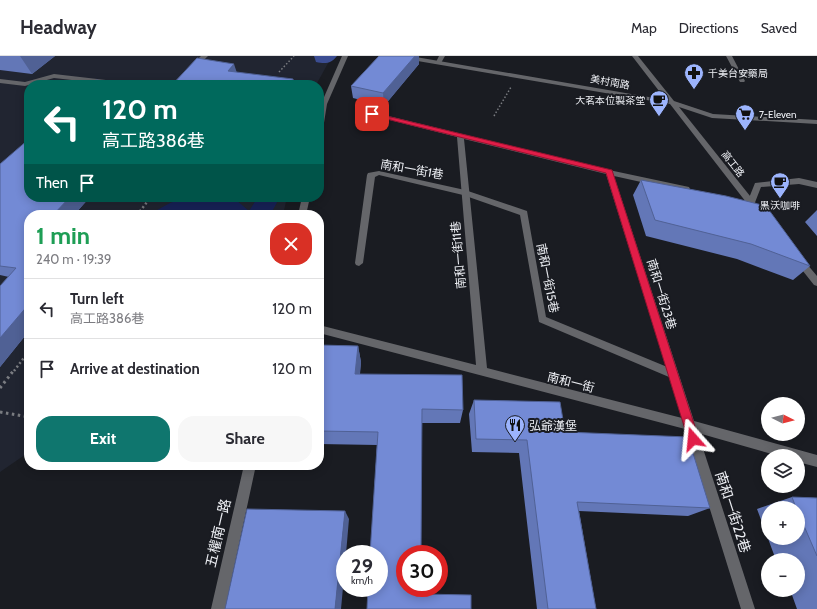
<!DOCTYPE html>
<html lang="en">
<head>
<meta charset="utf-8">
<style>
	:root { --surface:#fff; --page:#f7f7f7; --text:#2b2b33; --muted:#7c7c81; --line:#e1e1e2; --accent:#0f766e }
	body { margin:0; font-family:Cabin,"Noto Sans TC",sans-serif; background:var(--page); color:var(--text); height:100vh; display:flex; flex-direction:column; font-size:15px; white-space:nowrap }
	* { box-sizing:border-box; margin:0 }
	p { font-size:13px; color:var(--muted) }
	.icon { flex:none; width:22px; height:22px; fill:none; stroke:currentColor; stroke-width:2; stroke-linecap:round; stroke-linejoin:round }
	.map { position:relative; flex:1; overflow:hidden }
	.details { position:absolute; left:24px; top:154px; width:300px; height:260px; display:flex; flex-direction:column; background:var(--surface); border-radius:16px; box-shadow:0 2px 10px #0003 }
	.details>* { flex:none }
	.hud { position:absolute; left:24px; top:24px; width:300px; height:122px; border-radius:16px; box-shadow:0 2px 10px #0003; background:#00695c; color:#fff; overflow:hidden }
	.needle { width:26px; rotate:96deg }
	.fabs { position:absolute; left:761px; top:341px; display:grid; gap:8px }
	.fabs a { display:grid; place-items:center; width:44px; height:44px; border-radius:50%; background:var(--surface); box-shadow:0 2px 10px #0003; font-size:20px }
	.speed { position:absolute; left:336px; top:489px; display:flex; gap:8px; font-size:20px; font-weight:700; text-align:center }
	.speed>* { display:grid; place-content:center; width:52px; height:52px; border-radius:50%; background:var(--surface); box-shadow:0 2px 10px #0003; line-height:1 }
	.speed small { font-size:10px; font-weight:400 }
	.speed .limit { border:6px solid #d22; background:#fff; color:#111 }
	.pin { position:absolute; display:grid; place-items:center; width:34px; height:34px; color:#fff; margin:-17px; border-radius:8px; box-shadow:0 2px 6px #0006 }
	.me { position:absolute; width:44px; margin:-22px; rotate:342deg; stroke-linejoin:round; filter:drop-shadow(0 0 3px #0008) }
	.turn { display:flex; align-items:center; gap:14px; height:84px; padding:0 12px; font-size:18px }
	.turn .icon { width:52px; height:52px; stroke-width:2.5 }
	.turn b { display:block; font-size:28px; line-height:34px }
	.then { display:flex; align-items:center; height:38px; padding:0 12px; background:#0003; gap:8px; font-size:15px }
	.round { display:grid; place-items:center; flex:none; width:42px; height:42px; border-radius:16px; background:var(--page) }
	.overview { display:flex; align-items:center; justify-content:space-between; height:68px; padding:0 12px }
	h1 { font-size:24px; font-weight:700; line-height:30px; color:#1e9e55 }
	.cta { display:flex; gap:8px; margin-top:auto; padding:8px 12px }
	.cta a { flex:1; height:46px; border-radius:16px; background:var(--accent); color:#fff; font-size:16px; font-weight:700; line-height:46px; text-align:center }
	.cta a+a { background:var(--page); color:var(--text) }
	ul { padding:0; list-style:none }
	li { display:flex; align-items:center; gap:12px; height:60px; padding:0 12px; border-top:1px solid var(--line) }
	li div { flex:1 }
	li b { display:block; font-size:15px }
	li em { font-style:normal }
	header { display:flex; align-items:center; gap:24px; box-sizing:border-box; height:56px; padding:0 20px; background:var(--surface); border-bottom:1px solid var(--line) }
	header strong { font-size:19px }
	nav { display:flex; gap:22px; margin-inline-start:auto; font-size:14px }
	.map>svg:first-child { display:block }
	.built { fill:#212531 }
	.green { fill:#182358 }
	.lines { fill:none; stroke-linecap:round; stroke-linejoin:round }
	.river { fill:#3b4d92; fill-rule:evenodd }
	.path-far2 { stroke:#7a7c81; stroke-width:1.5; stroke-dasharray:1.5 2; stroke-linecap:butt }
	.path-far1 { stroke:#7a7c81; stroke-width:2.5; stroke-dasharray:2 2.5; stroke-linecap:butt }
	.path { stroke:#7a7c81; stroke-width:3; stroke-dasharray:2.5 3.5; stroke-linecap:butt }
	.service { fill:#65666a; fill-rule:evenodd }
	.minor { fill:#65666a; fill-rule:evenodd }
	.tertiary { fill:#65666a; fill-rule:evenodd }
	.wall { fill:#6377b7; fill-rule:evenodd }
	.shaded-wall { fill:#506195 }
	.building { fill:#738ad5; stroke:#506195 }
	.route { fill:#e11d48; stroke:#92132f }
	.labels { text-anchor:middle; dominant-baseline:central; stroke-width:4; stroke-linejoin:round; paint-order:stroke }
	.far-poi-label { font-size:10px; fill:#eceef3; stroke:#1a1c22; text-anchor:start }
	.far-street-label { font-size:10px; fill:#eceef3; stroke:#1a1c22 }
	.street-label { font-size:12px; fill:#eceef3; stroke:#1a1c22 }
	.poi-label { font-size:12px; fill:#eceef3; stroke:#1a1c22; text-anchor:start }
	.near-street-label { font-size:14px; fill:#eceef3; stroke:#1a1c22 }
</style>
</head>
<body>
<header>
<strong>Headway</strong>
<nav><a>Map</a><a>Directions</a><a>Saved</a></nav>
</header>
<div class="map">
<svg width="817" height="553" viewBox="0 0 817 553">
	<rect width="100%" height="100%" fill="#1a1c22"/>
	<!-- built -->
	<path class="built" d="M0 0H332L316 29H29V141H287L283 159H29V396L0 416Z"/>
	<!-- green -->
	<path class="green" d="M187 141H255L253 146 236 144 249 155 258 141H280L270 159H148L170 147Z"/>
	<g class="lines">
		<!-- river -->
		<path class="river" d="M314 0H337C331 8 325 8 316 6Z"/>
		<!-- path-far2 -->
		<path class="path-far2" d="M279 16 294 0
			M494 60 511 31"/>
		<!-- path-far1 -->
		<path class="path-far1" d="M137 159 151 141
			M14 315 29 295"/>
		<!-- path -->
		<path class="path" d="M0 332 14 314
			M0 356 29 361"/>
		<!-- service -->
		<path class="service" d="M201 0H208L178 29H171Z
			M726 0H732L745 25 744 26H740Z
			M54 18 132 27 135 29H116L54 22 25 30 0 27V23L25 26Z
			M379 115 465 134 527 155 546 261 677 315 678 318 677 321 673 323 669 321 539 266 520 159 463 139 379 119 375 121 363 207 359 210 356 209 355 207 367 119 368 117Z
			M799 122 817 126V132L799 128 761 131 754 149 751 150 747 147 755 127Z"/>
		<!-- minor -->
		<path class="minor" d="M342 0H348L327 48 323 73 319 75 321 48Z
			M439 0H445L441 7 439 8 436 6Z
			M372 56 609 114 689 131 690 133 686 136 614 120 694 365 817 399V411L798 406V400H779L698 377 755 553H741L685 373 319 277V269L476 309 457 81 370 59 369 58ZM464 83 606 118 682 362 487 312Z
			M302 141H310L306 159H298Z
			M244 409H256L225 553H211Z"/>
		<!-- tertiary -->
		<path class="tertiary" d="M397 0H410L666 44 632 0H638L674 45 713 58 817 64V68L712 62 679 51 762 155 763 157 759 160 756 159 670 48 400 2Z
			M798 200 801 201 817 220V230L814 229 795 205 794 203 795 201Z"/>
	</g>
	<!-- wall -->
	<path class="wall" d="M0 0H55L32 18 0 14Z
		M379 0H419V8L384 50 353 42 351 30Z
		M0 108 90 141 74 159H29V275L0 311V230L9 221 0 219Z
		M641 124 810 210 793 224 737 203 646 180 633 139Z
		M817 154V180L805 166Z
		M319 289 358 290 361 306 360 318 463 354 460 367H422L367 553 377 389 319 388Z
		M474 344 565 376 710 452 688 460 579 455 596 553H537L519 397 472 396 469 358Z
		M792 441 817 442V553H797L792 539H790L788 534H798V504H776L757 453ZM768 452H798V482H768Z"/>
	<!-- shaded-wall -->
	<path class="shaded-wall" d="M20 0H55L32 18Z
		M415 0H419V8L384 50 383 37Z
		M234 8 238 20 228 15Z
		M70 141H90L74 159H53Z
		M29 185V195L24 190Z
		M29 248V275L0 311V282Z
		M358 290 361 306 358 333 355 318Z
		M345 455 349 463 346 498H345V510L341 553H335Z"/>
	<!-- building -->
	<path class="building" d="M379 0H415L383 37 351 30Z
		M197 2 234 8 228 15 293 23 294 29H172Z
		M96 24 137 29H90Z
		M29 83V141H70L53 159H29V185L24 190 29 191V248L0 282V230L16 212 0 210V108Z
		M641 124 726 140 766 150 810 210 751 188 655 164Z
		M319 289 358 290 355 318 462 319 463 354 422 353 421 498H405V532H421V538L471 539V553H367L368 532H379V498H370L378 376 319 375Z
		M474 344 560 346 565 376 688 381 710 452 577 446 596 553H548L527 384 476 383Z
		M792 441 817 442V500L798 456V452H796Z
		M247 453 345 455 335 553H225Z"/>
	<!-- route -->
	<path class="route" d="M370 56 612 114 699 383 697 387 693 388 690 387 688 383 606 117 370 59Z"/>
	<!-- icons -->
	<defs>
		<symbol id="pharmacy-pin" viewBox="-11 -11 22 30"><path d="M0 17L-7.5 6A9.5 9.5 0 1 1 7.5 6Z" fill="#9cb4fd" stroke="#1a1c22"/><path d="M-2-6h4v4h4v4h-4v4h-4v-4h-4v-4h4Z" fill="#111"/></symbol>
		<symbol id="cafe-pin" viewBox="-11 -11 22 30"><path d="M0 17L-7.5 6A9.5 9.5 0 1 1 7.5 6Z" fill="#9cb4fd" stroke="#1a1c22"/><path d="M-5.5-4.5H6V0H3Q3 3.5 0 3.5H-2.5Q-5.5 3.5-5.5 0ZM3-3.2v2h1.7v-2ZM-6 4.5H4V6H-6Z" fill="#111"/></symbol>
		<symbol id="supermarket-pin" viewBox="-11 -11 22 30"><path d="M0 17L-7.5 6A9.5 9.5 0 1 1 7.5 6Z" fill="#9cb4fd" stroke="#1a1c22"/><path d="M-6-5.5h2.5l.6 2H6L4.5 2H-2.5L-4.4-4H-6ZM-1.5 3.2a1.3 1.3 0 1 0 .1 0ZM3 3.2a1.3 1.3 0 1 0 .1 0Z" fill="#111"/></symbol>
		<symbol id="restaurant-pin" viewBox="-11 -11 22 30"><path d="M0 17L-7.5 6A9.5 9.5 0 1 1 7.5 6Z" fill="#9cb4fd" stroke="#1a1c22"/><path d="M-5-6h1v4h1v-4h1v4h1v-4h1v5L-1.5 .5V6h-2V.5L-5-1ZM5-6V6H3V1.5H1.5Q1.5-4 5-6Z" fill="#111"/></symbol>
	</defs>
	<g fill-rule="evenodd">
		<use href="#pharmacy-pin" x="683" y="6" width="22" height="30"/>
		<use href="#cafe-pin" x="648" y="33" width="22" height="30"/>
		<use href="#supermarket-pin" x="734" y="47" width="22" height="30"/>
		<use href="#cafe-pin" x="769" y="115" width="22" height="30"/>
		<use href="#restaurant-pin" x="504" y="358" width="22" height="30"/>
	</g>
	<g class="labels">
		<!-- far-poi labels -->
		<g class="far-poi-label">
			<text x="708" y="17">千美台安藥局</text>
			<text x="645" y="44" text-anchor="end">大茗本位製茶堂</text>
			<text x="759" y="58">7-Eleven</text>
			<text x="780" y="149" text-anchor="middle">黑沃咖啡</text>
		</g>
		<!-- far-street labels -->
		<g class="far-street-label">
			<text transform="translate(610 26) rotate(10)">美村南路</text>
			<text transform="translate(733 108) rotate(52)">高工路</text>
		</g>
		<!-- street labels -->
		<g class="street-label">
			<text transform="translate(412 113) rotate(10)">南和一街1巷</text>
			<text transform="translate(458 199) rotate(-95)">南和一街11巷</text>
			<text transform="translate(548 222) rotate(79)">南和一街15巷</text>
			<text transform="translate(662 238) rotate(73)">南和一街23巷</text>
			<text transform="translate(571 326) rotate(14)">南和一街</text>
		</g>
		<!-- poi labels -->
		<g class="poi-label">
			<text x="529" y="369">弘爺漢堡</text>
		</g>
		<!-- near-street labels -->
		<g class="near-street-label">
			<text transform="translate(733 456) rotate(72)">南和一街22巷</text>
			<text transform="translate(218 477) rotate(-77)">五權南一路</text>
		</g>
	</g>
</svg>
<div class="fabs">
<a><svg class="needle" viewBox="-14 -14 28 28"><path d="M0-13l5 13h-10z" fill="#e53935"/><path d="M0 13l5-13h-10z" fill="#7c7c81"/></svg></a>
<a><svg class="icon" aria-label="layers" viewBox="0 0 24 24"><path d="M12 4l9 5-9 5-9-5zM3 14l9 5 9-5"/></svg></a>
<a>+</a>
<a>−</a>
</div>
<div class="speed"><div>29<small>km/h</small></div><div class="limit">30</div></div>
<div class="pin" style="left:372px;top:58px;background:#d93025"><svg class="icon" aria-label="arrive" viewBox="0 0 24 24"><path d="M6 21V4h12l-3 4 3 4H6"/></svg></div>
<svg class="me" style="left:693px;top:383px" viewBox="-20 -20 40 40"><path d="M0-17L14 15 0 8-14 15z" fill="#e11d48" stroke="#fff" stroke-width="4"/></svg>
<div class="hud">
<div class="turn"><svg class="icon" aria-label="left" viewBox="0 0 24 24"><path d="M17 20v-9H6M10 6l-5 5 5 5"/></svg><div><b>120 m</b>高工路386巷</div></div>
<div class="then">Then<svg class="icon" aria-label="arrive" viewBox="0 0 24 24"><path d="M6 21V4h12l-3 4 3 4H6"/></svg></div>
</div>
<section class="details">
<div class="overview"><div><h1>1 min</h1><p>240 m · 19:39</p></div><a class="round" style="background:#d93025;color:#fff"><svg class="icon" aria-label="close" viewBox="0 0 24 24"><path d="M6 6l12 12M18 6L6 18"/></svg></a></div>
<ul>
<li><svg class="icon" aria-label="left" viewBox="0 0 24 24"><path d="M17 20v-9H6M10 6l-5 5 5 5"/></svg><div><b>Turn left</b><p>高工路386巷</p></div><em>120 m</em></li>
<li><svg class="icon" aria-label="arrive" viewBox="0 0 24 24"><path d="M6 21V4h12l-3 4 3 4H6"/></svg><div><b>Arrive at destination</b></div><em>120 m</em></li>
</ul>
<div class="cta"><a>Exit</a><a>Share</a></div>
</section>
</div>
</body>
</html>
